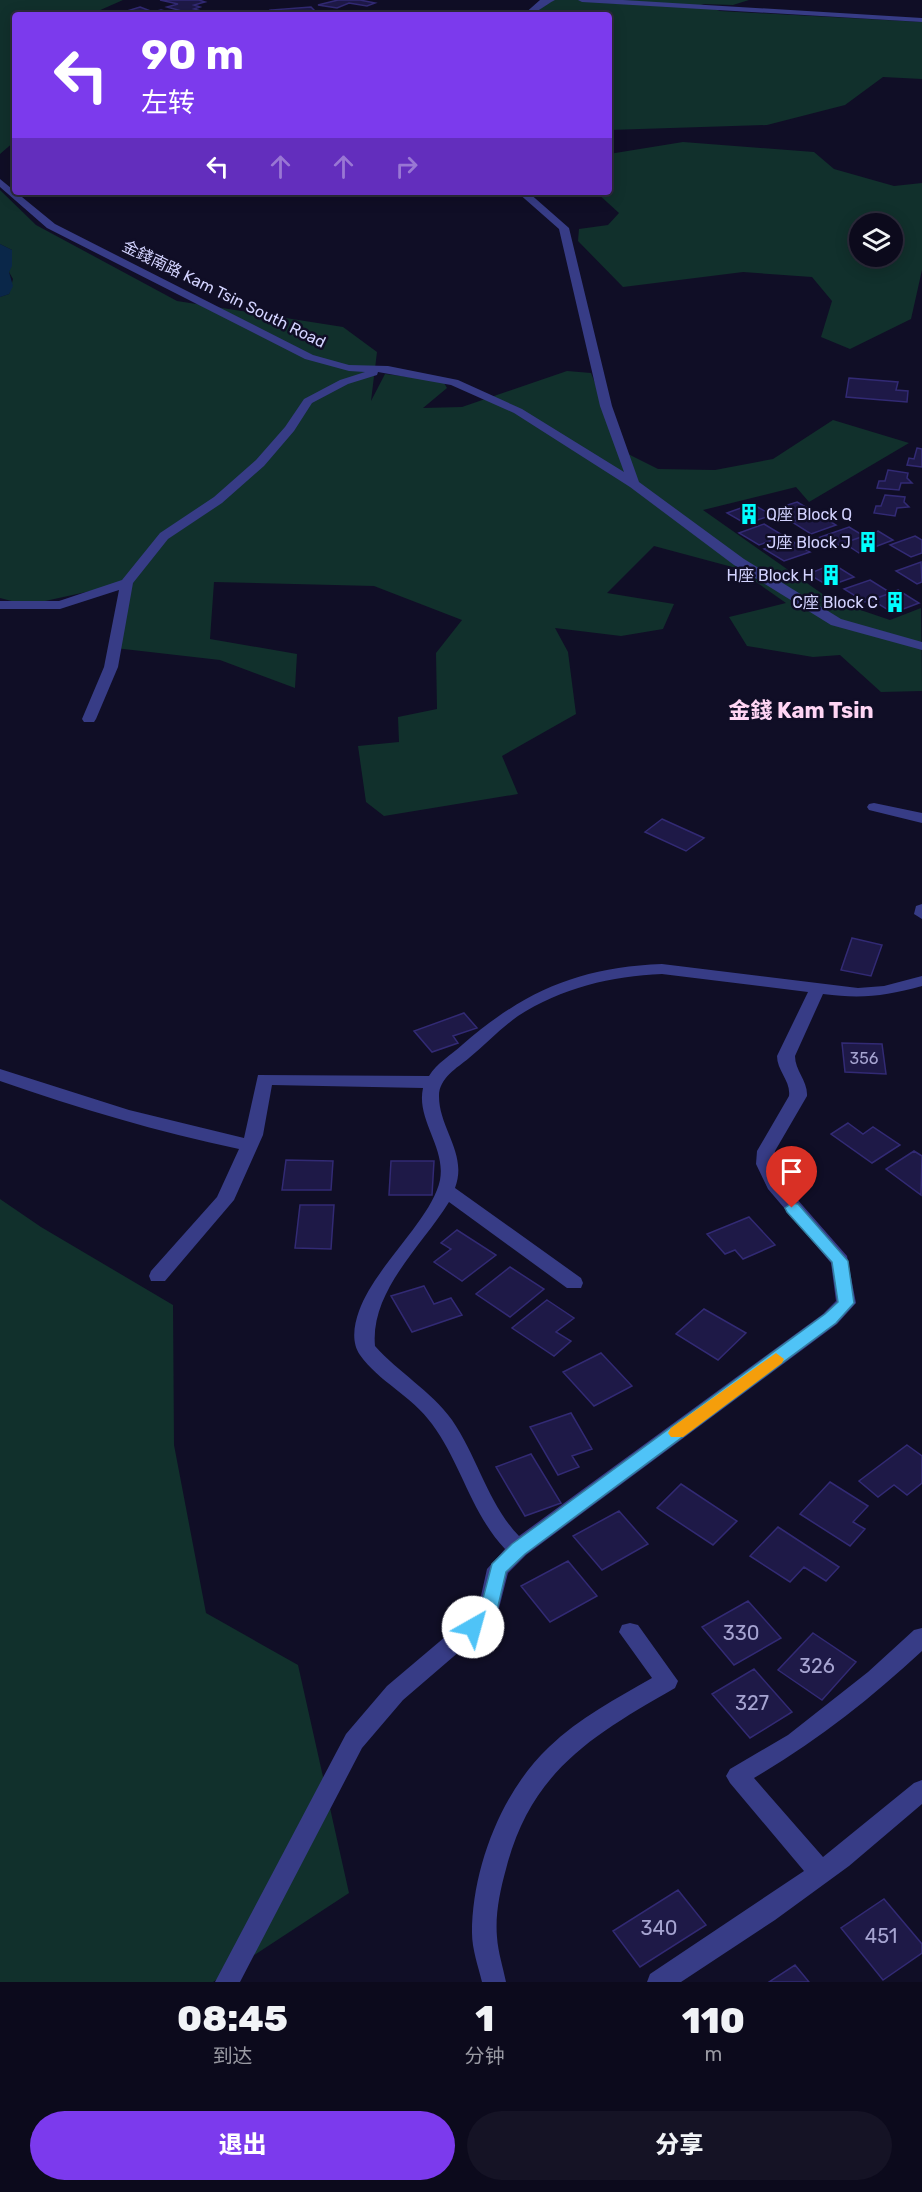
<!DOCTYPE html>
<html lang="zh">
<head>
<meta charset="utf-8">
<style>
	:root { --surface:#0c0a1c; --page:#151325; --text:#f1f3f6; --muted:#9a9aa3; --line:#2c2b3b; --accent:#7c3aed }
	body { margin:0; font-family:Rubik,"Noto Sans SC",sans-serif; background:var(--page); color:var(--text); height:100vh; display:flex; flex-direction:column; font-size:22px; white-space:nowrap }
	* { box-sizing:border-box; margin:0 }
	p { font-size:20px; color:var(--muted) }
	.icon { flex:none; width:33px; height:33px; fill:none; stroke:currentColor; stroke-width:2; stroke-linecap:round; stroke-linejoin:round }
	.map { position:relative; height:1982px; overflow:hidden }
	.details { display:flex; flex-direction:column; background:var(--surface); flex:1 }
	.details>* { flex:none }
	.top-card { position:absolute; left:12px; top:12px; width:600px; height:183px; border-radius:6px; box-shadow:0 3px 15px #0003,0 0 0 2px var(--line); background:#7c3aed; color:#fff; overflow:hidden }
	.buttons { position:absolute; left:849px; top:213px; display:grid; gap:12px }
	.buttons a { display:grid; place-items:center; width:54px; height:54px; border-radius:50%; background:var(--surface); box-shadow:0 3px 15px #0003,0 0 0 2px var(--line); font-size:30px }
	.pin { position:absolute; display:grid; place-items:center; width:51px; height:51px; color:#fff; margin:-62px -26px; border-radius:50% 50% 50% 0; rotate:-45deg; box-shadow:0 0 6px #0007 }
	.pin .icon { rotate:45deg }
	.me { position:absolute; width:66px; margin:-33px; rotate:38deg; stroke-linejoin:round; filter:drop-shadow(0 0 4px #0008) }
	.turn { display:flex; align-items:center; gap:21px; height:126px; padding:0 30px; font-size:27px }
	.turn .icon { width:78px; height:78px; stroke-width:2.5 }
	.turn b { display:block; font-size:42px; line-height:51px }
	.lanes { display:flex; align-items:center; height:57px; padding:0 30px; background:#0003; justify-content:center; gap:30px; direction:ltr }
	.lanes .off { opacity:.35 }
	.eta { display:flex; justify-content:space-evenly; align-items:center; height:102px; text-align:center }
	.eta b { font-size:36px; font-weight:800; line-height:42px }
	.cta { display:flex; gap:12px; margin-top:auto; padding:12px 30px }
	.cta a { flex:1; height:69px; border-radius:36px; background:var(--accent); color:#fff; font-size:24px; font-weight:800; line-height:69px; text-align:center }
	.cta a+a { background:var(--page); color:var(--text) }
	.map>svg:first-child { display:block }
	.green { fill:#11302c; fill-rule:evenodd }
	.water { fill:#0a2749 }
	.building { fill:#1e1947; stroke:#322a74; stroke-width:1.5 }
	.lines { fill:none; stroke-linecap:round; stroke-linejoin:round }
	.minor { fill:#373c86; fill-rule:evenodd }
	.route { fill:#4fc3f7; stroke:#337fa1; stroke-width:1.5 }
	.slow { fill:#f59e0b }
	.labels { text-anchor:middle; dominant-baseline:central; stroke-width:5; stroke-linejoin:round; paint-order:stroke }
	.far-street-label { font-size:16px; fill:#d3d3ff; stroke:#100e26 }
	.far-poi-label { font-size:16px; fill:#d3d3ff; stroke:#100e26; text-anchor:end }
	.number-label { font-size:16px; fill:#a6a4d1 }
	.near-number-label { font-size:20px; fill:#a6a4d1 }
	.quarter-label { font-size:22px; font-weight:bold; fill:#ffd5f4; stroke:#100e26 }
</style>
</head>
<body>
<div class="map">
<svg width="922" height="1982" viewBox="0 0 922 1982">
	<rect width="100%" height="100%" fill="#100e26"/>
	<!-- green -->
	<path class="green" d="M0 0H123L89 15H15V141L0 154Z
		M544 0H749L733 5 701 4 720 11 922 22V79L883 77 845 105 767 125 609 130V15H521Z
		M683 142 814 152 834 169 894 186 922 183V270L911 319 850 349 821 337 832 301 812 277 743 272 623 287 578 241 579 229 608 225 619 213 596 192H609V154ZM860 224H892V256H860Z
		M0 190 36 225 177 301 343 327 377 352 371 401 385 374 443 381 447 388 423 408 462 407 567 371 591 373 622 451 658 469 715 470 773 459 833 420 909 443 809 502 796 487 703 510 831 600 890 620 921 608 922 691 881 692 840 655 813 657 747 646 729 617 786 603 736 568 654 546 607 593 674 604 663 629 621 636 555 628 568 652 576 714 502 756 518 794 384 816 366 802 358 746 399 742 398 717 437 709 436 653 462 620 374 586 214 582 210 639 297 654 295 688 220 660 115 648 127 583 27 605 0 598V297L9 294 13 279 9 272 12 250 0 244Z
		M0 1199 41 1227 173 1305 174 1445 206 1613 298 1665 349 1893 213 1982H0Z"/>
	<!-- water -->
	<path class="water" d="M0 244 12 250V266L9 272 13 286 9 294 0 297Z"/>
	<!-- building -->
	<path class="building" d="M160 0H199L205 2 194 5 200 7 194 9 205 12 196 15 167 7 178 4Z
		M338 0H360L375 3 367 6 349 3 337 8 318 5Z
		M140 7 153 12 161 10 173 13 140 15 127 11Z
		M311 7 319 15H279L271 10Z
		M457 11 480 13 478 15H430L433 13 453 15Z
		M849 378 898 382 896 390 908 391 907 402 846 397Z
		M917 448 922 449V467L907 465 909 458 914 459Z
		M888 470 908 473 907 478 912 483H901L899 490 877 488 879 481H885Z
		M885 495 905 497 904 502 909 507 897 508 895 516 874 513 876 506H881Z
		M797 502 816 513 792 522 772 510Z
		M752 504 772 515 746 524 727 513Z
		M816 513 836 525 811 534 792 522Z
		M764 524 784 536 759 545 739 533Z
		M849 527 864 536 830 548 815 539Z
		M878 531 893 540 859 553 844 543Z
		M915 536 922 540V553L911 557 890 545Z
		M790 540 810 552 784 561 764 549Z
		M921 562 922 582 917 584 896 571Z
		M833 564 854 577 829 586 808 574Z
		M870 580 891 593 865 602 844 589Z
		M898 590 919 603 893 613 872 600Z
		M662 819 704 838 686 851 645 832Z
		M852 938 882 945 871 976 841 970Z
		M464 1013 477 1028 453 1036 458 1043 432 1052 414 1031Z
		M842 1043 882 1044 886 1074 845 1072Z
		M848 1123 863 1134 873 1127 900 1145 872 1163 831 1134Z
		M914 1151 922 1156 921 1195 886 1169Z
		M286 1160 333 1161 331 1190H282Z
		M391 1161H434L432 1195H389Z
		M300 1205H334L331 1249 295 1248Z
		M749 1217 775 1245 743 1259 735 1250 725 1254 707 1234Z
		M457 1230 496 1255 462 1281 434 1262 451 1249 441 1243Z
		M510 1267 544 1289 510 1317 476 1294Z
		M424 1286 434 1304 451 1298 462 1315 412 1332 391 1296Z
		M547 1300 574 1318 556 1332 571 1341 554 1356 512 1328Z
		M704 1309 746 1333 718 1360 676 1334Z
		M601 1353 632 1386 594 1406 563 1372Z
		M571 1413 592 1449 572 1456 579 1467 558 1475 530 1427Z
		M907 1445 922 1456V1483L907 1495 894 1485 878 1497 859 1481Z
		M531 1454 561 1503 525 1516 496 1467Z
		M830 1482 868 1506 853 1522 865 1529 850 1546 800 1514Z
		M681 1484 737 1521 713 1545 657 1508Z
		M619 1511 648 1544 602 1570 573 1536Z
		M778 1527 839 1567 826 1581 804 1567 790 1582 750 1556Z
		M568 1561 597 1596 550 1622 521 1586Z
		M748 1601 781 1638 734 1665 702 1627Z
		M813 1633 856 1662 822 1700 778 1670Z
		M754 1669 792 1712 750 1738 712 1694Z
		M678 1890 706 1925 640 1967 613 1931Z
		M884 1899 922 1944V1953L883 1980 841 1928Z
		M795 1965 809 1982H769Z"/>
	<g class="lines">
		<!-- minor -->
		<path class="minor" d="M540 0H555C545 5 535 15 523 15Z
			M578 0H623L922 18V22L582 2Z
			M0 179 55 224 313 355 349 365 388 366 458 380 522 409 624 472 600 406 559 229 517 192H528L569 228 612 406 639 482 744 559 841 619 922 642V650L831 625 734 565 630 487 514 413 451 385 378 372 377 375 348 384 312 403 294 431 264 466 222 503 168 539 133 583 118 667 96 719 94 722H84L82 719 104 667 119 590 60 609H0V601H59L122 580 160 533 214 497 256 460 285 427 304 399 340 380 365 372 349 371 305 359 47 228 0 187Z
			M874 803 922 813V823L869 810 867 807 869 804Z
			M922 904V919L914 914 916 906Z
			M662 964 858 988 884 986 922 976V986C885 996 862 999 823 994L795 1056C795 1071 808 1081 807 1096L775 1151 774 1164 782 1182 847 1256 856 1303 837 1324 526 1555 508 1573 496 1620 403 1700 362 1748 240 1982H215L346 1734 387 1686 478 1609 487 1569 505 1549C471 1513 461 1463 432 1424 412 1396 378 1381 360 1355 351 1342 354 1325 359 1311 375 1266 432 1219 440 1180 446 1147 416 1120 423 1088L272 1085 263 1135 234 1200 165 1281H151L149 1276 151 1271 217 1197 239 1149C158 1132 78 1108 0 1081V1069L129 1110 244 1138 258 1075 429 1076C437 1063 451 1055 462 1045 524 991 580 967 662 964ZM662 974 808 992 777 1056C777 1071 791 1081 789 1096L757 1151 756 1164 768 1189 831 1263 836 1301 823 1314 519 1536C488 1504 478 1458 452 1420 430 1390 399 1373 375 1346 370 1291 422 1246 449 1202L567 1288H581L583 1283 581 1278 455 1188C468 1154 439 1129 439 1096 439 1078 457 1068 469 1058 486 1044 501 1028 518 1016 561 988 612 976 662 974Z
			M630 1623 638 1625 678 1681 675 1688C593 1735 531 1771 506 1869 500 1891 495 1914 497 1937 498 1952 503 1967 506 1982H482C478 1966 472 1949 472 1933 472 1868 502 1791 549 1747 579 1718 617 1698 652 1678L619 1632 622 1625Z
			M922 1628V1651C870 1699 816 1742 754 1778L823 1857 914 1783 922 1780V1804L849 1866 775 1920 681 1982H647L650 1974 804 1871 730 1783 726 1776 730 1769 788 1735 868 1672 914 1630Z"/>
	</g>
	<!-- route -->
	<path class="route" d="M792 1203 798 1204 848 1261 854 1303 836 1323 525 1554 506 1572 495 1619 479 1632 473 1634 466 1632 464 1627 480 1610 492 1564 512 1544 825 1314 838 1302 832 1262 787 1212 785 1208Z"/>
	<!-- slow -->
	<path class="slow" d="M776 1353 784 1359 782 1363 683 1437H671L668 1433 671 1428Z"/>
	<!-- icons -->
	<defs>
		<symbol id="building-bare" viewBox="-9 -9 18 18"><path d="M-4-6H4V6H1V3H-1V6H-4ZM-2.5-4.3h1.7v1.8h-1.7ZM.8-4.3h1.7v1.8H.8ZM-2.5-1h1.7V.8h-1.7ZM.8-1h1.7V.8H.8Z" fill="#00fefe" stroke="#100e26" stroke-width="2.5" paint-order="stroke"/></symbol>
	</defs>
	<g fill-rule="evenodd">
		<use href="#building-bare" x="734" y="499" width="30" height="30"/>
		<use href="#building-bare" x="853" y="527" width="30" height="30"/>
		<use href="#building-bare" x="816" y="560" width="30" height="30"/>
		<use href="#building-bare" x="880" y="587" width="30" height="30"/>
	</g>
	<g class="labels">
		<!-- far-street labels -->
		<g class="far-street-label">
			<text transform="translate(224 294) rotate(26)">金錢南路 Kam Tsin South Road</text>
		</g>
		<!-- far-poi labels -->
		<g class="far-poi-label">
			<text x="766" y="514" text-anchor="start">Q座 Block Q</text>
			<text x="851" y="542">J座 Block J</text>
			<text x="814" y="575">H座 Block H</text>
			<text x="878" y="602">C座 Block C</text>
		</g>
		<!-- number labels -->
		<g class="number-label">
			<text x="864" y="1058">356</text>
		</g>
		<!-- near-number labels -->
		<g class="near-number-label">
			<text x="741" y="1633">330</text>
			<text x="817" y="1666">326</text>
			<text x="752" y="1703">327</text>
			<text x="659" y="1928">340</text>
			<text x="881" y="1936">451</text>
		</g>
		<!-- quarter labels -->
		<g class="quarter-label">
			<text x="801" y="710">金錢 Kam Tsin</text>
		</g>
	</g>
</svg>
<div class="buttons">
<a><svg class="icon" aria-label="layers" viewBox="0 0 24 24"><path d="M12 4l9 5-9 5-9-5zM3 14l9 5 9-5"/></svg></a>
</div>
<div class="pin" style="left:792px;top:1208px;background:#d93025"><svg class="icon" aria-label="arrive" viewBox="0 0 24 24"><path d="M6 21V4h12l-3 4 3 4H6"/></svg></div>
<svg class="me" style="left:473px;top:1627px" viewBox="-20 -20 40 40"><circle r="19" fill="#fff"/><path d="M0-13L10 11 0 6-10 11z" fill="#4fc3f7"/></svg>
<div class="top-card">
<div class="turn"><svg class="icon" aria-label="left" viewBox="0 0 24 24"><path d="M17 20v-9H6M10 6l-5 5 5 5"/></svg><div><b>90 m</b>左转</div></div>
<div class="lanes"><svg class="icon" aria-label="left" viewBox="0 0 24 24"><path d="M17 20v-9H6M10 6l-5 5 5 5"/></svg><svg class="icon off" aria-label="ahead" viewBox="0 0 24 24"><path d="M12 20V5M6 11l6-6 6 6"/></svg><svg class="icon off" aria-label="ahead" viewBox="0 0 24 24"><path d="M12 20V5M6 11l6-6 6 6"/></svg><svg class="icon off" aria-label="right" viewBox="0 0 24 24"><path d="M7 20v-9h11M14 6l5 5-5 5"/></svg></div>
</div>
</div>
<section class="details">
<div class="eta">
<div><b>08:45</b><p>到达</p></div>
<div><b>1</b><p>分钟</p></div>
<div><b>110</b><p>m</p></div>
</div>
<div class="cta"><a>退出</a><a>分享</a></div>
</section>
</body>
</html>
